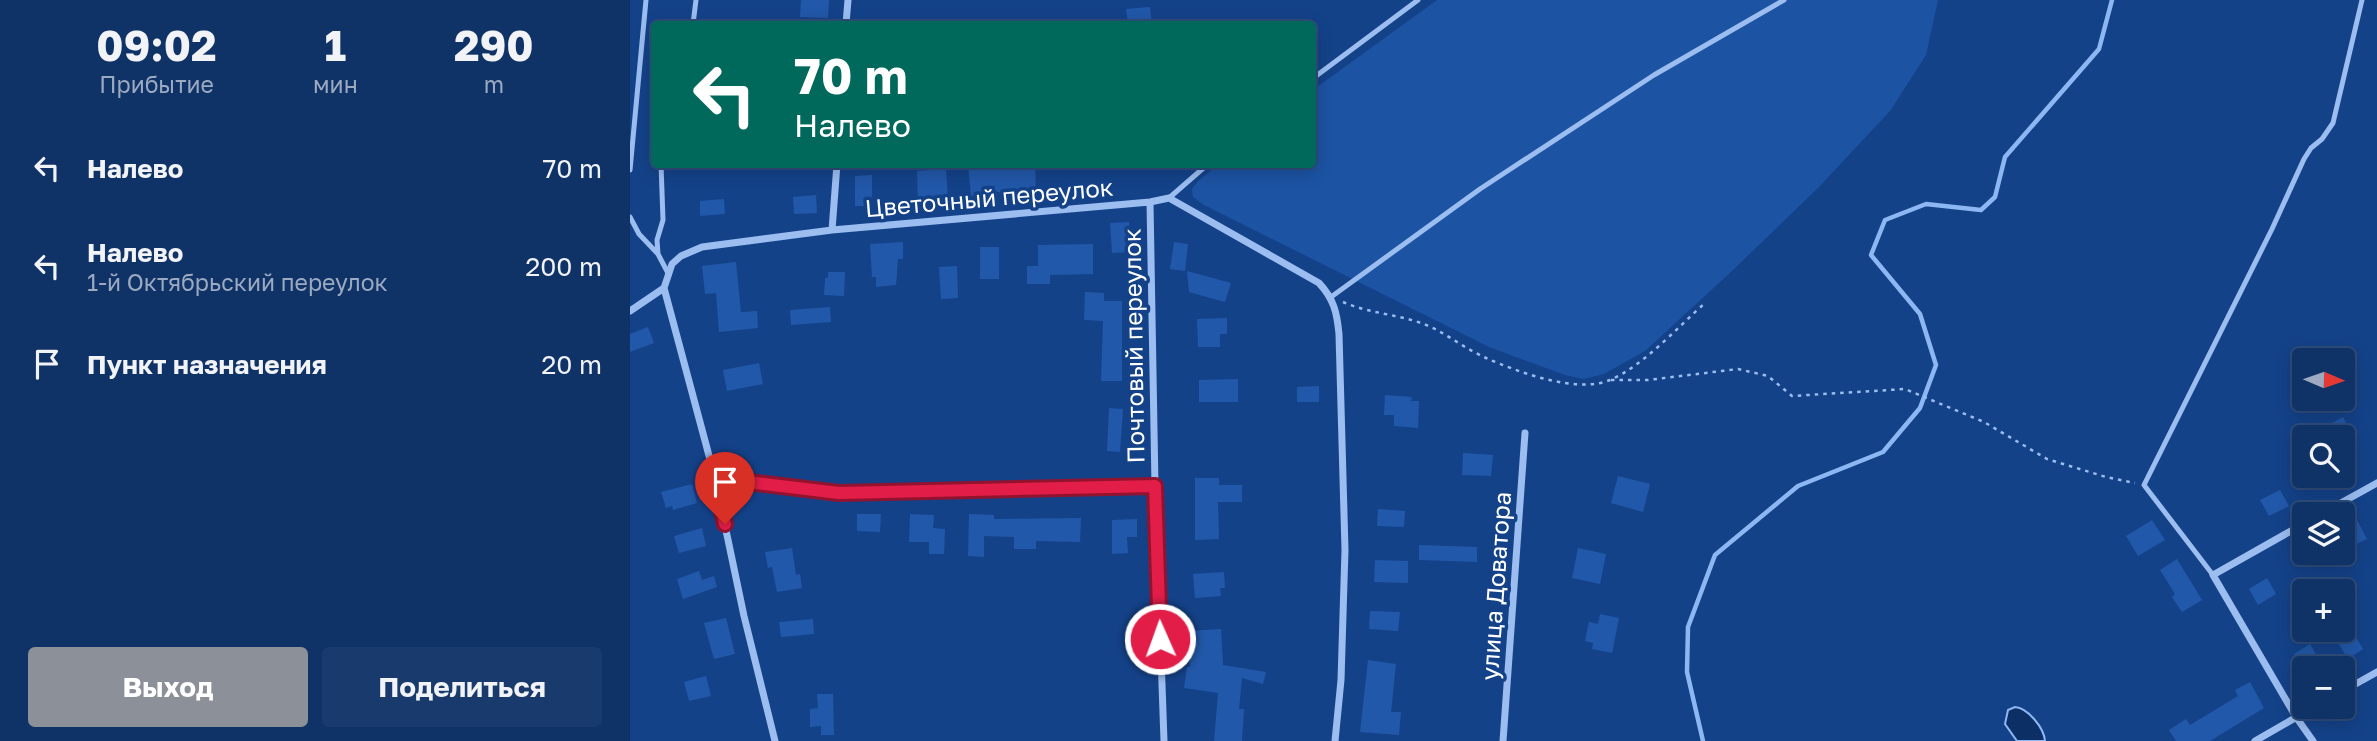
<!DOCTYPE html>
<html lang="ru">
<head>
<meta charset="utf-8">
<style>
	:root { --surface:#0f3267; --page:#183a6d; --text:#f1f3f6; --muted:#9baac0; --line:#2f4d7b; --accent:#8c9099 }
	body { margin:0; font-family:"Golos Text",sans-serif; background:var(--page); color:var(--text); height:100vh; display:flex; flex-direction:column; font-size:26px; white-space:nowrap }
	* { box-sizing:border-box; margin:0 }
	p { font-size:23px; color:var(--muted) }
	.icon { flex:none; width:38px; height:38px; fill:none; stroke:currentColor; stroke-width:2; stroke-linecap:round; stroke-linejoin:round }
	.map { position:relative; flex:1; overflow:hidden }
	.side { display:flex; flex-direction:column; background:var(--surface); width:630px }
	.side>* { flex:none }
	.hud { position:absolute; left:21px; top:21px; width:665px; height:147px; border-radius:7px; box-shadow:0 4px 18px #0003,0 0 0 2px var(--line); background:#00695c; color:#fff; overflow:hidden }
	.needle { width:46px; rotate:92deg }
	.controls { position:absolute; left:1662px; top:348px; display:grid; gap:14px }
	.controls a { display:grid; place-items:center; width:63px; height:63px; border-radius:7px; background:var(--surface); box-shadow:0 4px 18px #0003,0 0 0 2px var(--line); font-size:35px }
	.pin { position:absolute; display:grid; place-items:center; width:60px; height:60px; color:#fff; margin:-72px -30px; border-radius:50% 50% 50% 0; rotate:-45deg; box-shadow:0 0 7px #0007 }
	.pin .icon { rotate:45deg }
	.me { position:absolute; width:77px; margin:-38px; rotate:358deg; stroke-linejoin:round; filter:drop-shadow(0 0 5px #0008) }
	.turn { display:flex; align-items:center; gap:24px; height:147px; padding:0 28px; font-size:32px }
	.turn .icon { width:91px; height:91px; stroke-width:2.5 }
	.turn b { display:block; font-size:49px; line-height:60px }
	.eta { display:flex; justify-content:space-evenly; align-items:center; height:119px; text-align:center }
	.eta b { font-size:42px; font-weight:700; line-height:49px }
	.cta { display:flex; gap:14px; margin-top:auto; padding:14px 28px }
	.cta a { flex:1; height:80px; border-radius:7px; background:var(--accent); color:#fff; font-size:28px; font-weight:700; line-height:80px; text-align:center }
	.cta a+a { background:var(--page); color:var(--text) }
	ul { padding:0; list-style:none }
	li { display:flex; align-items:center; gap:21px; height:98px; padding:0 28px }
	li div { flex:1 }
	li b { display:block; font-size:26px }
	li em { font-style:normal }
	main { display:flex; flex:1; min-height:0 }
	.map>svg:first-child { display:block }
	.green { fill:#1c53a3 }
	.water { fill:#0c2f66; stroke:#8db7f3; stroke-width:2 }
	.lines { fill:none; stroke-linecap:round; stroke-linejoin:round }
	.stream { stroke:#8db7f3; stroke-width:4.5 }
	.building { fill:#2258a9 }
	.path { stroke:#9bbdf0; stroke-width:2.5; stroke-dasharray:3.5 5; stroke-linecap:butt }
	.lane { stroke:#9bbdf0; stroke-width:5 }
	.street { stroke:#9bbdf0; stroke-width:7 }
	.route-casing { stroke:#92132f; stroke-width:18 }
	.route { stroke:#e11d48; stroke-width:12 }
	.labels { text-anchor:middle; dominant-baseline:central; stroke-width:7; stroke-linejoin:round; paint-order:stroke }
	.street-label { font-size:24px; fill:#fff; stroke:#144289 }
</style>
</head>
<body>
<main>
<section class="side">
<div class="eta">
<div><b>09:02</b><p>Прибытие</p></div>
<div><b>1</b><p>мин</p></div>
<div><b>290</b><p>m</p></div>
</div>
<ul>
<li><svg class="icon" aria-label="left" viewBox="0 0 24 24"><path d="M17 20v-9H6M10 6l-5 5 5 5"/></svg><div><b>Налево</b></div><em>70 m</em></li>
<li><svg class="icon" aria-label="left" viewBox="0 0 24 24"><path d="M17 20v-9H6M10 6l-5 5 5 5"/></svg><div><b>Налево</b><p>1-й Октябрьский переулок</p></div><em>200 m</em></li>
<li><svg class="icon" aria-label="arrive" viewBox="0 0 24 24"><path d="M6 21V4h12l-3 4 3 4H6"/></svg><div><b>Пункт назначения</b></div><em>20 m</em></li>
</ul>
<div class="cta"><a>Выход</a><a>Поделиться</a></div>
</section>
<div class="map">
<svg width="1747" height="741" viewBox="0 0 1747 741">
	<rect width="100%" height="100%" fill="#144289"/>
	<!-- green -->
	<path class="green" d="M807 0H1308L1296 55 1260 111 1190 186 1102 271 1015 351 974 374 953 379 935 375 859 347 574 205 563 197 562 189 568 181 588 165 682 164 683 90Z"/>
	<!-- water -->
	<path class="water" d="M1385 707C1398 708 1414 728 1415 741H1387L1375 724 1378 710Z"/>
	<g class="lines">
		<!-- stream -->
		<path class="stream" d="M1073 741 1057 672 1058 627 1085 555 1168 486 1253 452 1290 408 1306 365 1290 314 1241 255 1255 220 1296 204 1351 210 1365 197 1375 157 1469 49 1482 0"/>
	</g>
	<!-- building -->
	<path class="building" d="M171 0H199L198 18 170 17Z
		M520 7 522 24H498L496 9Z
		M338 164H405L406 192H364L341 196Z
		M316 169 318 199 288 201 287 171Z
		M242 175V206H225V176Z
		M186 195 187 213 164 214 163 197Z
		M94 199 95 214 70 216V201Z
		M499 222 501 252 482 253 480 223Z
		M273 242V259H268L266 285 246 287V277H242L240 244Z
		M544 242 558 244 555 271 540 269Z
		M463 244V274L420 275V284H397V266H408V245Z
		M350 247H369V279H350Z
		M106 262 111 312 127 311 128 328 89 332 86 293 75 294 72 266Z
		M327 266 328 298 311 299 309 267Z
		M557 271 601 283 595 302 559 292Z
		M198 272H215L214 296 194 295 195 278H198Z
		M455 292 474 293V301H492V381H471L473 321 454 320Z
		M200 307 201 322 161 325 160 310Z
		M597 318V334H590V347H568L567 319Z
		M18 327 24 343 0 352V334Z
		M129 363 133 384 97 391 93 370Z
		M608 379V402H569V380Z
		M689 386V402H667V387Z
		M755 395 782 397 781 401H789L788 428 764 426V415H754Z
		M479 408 493 409 490 452 477 451Z
		M1713 417 1728 445 1713 453V438H1698L1693 428Z
		M833 453 863 455 861 476 832 475Z
		M988 476 1020 484 1013 512 981 503Z
		M565 478H589V485H612V502H588L589 539 565 540Z
		M62 484 67 503 43 510 42 506 36 508 31 492Z
		M1650 490 1659 506 1639 516 1630 500Z
		M748 509 775 511 774 527 747 526Z
		M227 514H251L250 532 227 531Z
		M280 514 304 515 303 528 315 529 314 554H299V542H279Z
		M339 514 364 515V519L451 518 450 542 406 541V549H384V537L354 536V557L338 556Z
		M1725 516 1737 539 1722 546 1713 530V522Z
		M507 519V537H497L498 553 482 554V520Z
		M1522 520 1535 540 1508 556 1496 536Z
		M72 528 76 546 49 553 44 536Z
		M789 545 847 547V562L789 560Z
		M162 548 166 575 170 574 172 588 147 592 142 567 138 568 135 552Z
		M948 548 976 554 970 584 942 578Z
		M1547 559 1572 600 1552 612 1542 597 1545 594 1530 570Z
		M745 560 778 561V583L744 582Z
		M69 571 72 580 84 576 87 587 53 599 47 579Z
		M594 572 595 588H590L591 596 565 598 563 574Z
		M1637 578 1646 594 1628 605 1619 589Z
		M740 611 770 612 768 631 739 629Z
		M970 614 989 618 982 653 962 649 963 643 955 641 959 622 968 624Z
		M96 618 105 654 84 659 74 623Z
		M183 619 184 634 151 637 149 622Z
		M1718 624 1733 649 1718 659 1702 633 1713 630V627Z
		M591 629 593 665 636 672 633 684 612 678 609 709H614L612 741H584L588 693 554 688 557 667H560L558 631Z
		M1680 644 1694 668H1673L1664 654Z
		M738 660 766 664 761 712H771L769 735 730 732Z
		M76 676 81 696 59 701 54 682Z
		M1620 682 1634 708 1580 741H1546L1539 730 1556 719 1560 725 1608 696 1605 690Z
		M187 694H203L204 735H191V726L180 727V709L188 708Z"/>
	<g class="lines">
		<!-- path -->
		<path class="path" d="M713 302C742 315 776 314 805 329 822 338 838 350 856 358 888 372 946 394 980 380 1013 366 1048 327 1075 303
			M981 380H1018L1108 369 1138 376 1162 396 1275 389 1354 422 1417 459 1476 477 1505 483"/>
		<!-- lane -->
		<path class="lane" d="M63 24 66 0
			M682 79 788 0
			M31 164 33 220 27 240 28 254 39 275
			M0 170 16 0
			M539 198 578 164
			M0 217 9 234 28 254
			M701 297 850 189 1024 75 1154 0
			M1583 575 1514 485 1642 229 1674 159 1681 148 1692 139 1703 123 1732 0"/>
		<!-- street -->
		<path class="street" d="M216 24 218 0
			M520 202 525 486 534 741
			M202 230 207 164
			M34 288 85 478 114 616 145 741
			M0 311 34 288 42 264 51 256 72 247 202 230 520 202 539 198 689 283C704 299 707 313 709 334L715 550 711 680 705 741
			M85 478 209 493 525 486
			M1691 514 1747 483
			M1675 523 1583 575 1666 717 1683 741
			M1713 691 1747 672
			M873 741 895 433
			M1625 741 1684 707"/>
	</g>
	<g class="lines">
		<defs>
			<path id="route" d="M95 524 85 478 209 493 525 486 530 639"/>
		</defs>
		<!-- route casing -->
		<use href="#route" class="route-casing"/>
		<!-- route -->
		<use href="#route" class="route"/>
	</g>
	<g class="labels">
		<!-- street labels -->
		<g class="street-label">
			<text transform="translate(359 197) rotate(-5)">Цветочный переулок</text>
			<text transform="translate(503 346) rotate(-91)">Почтовый переулок</text>
			<text transform="translate(865 586) rotate(-86)">улица Доватора</text>
		</g>
	</g>
</svg>
<div class="controls">
<a><svg class="needle" viewBox="-14 -14 28 28"><path d="M0-13l5 13h-10z" fill="#e53935"/><path d="M0 13l5-13h-10z" fill="#9baac0"/></svg></a>
<a><svg class="icon" aria-label="search" viewBox="0 0 24 24"><circle cx="10" cy="10" r="6"/><path d="M15 15l6 6"/></svg></a>
<a><svg class="icon" aria-label="layers" viewBox="0 0 24 24"><path d="M12 4l9 5-9 5-9-5zM3 14l9 5 9-5"/></svg></a>
<a>+</a>
<a>−</a>
</div>
<div class="pin" style="left:95px;top:524px;background:#d93025"><svg class="icon" aria-label="arrive" viewBox="0 0 24 24"><path d="M6 21V4h12l-3 4 3 4H6"/></svg></div>
<svg class="me" style="left:530px;top:639px" viewBox="-20 -20 40 40"><circle r="17" fill="#e11d48" stroke="#fff" stroke-width="3"/><path d="M0-11L8 9 0 5-8 9z" fill="#fff"/></svg>
<div class="hud">
<div class="turn"><svg class="icon" aria-label="left" viewBox="0 0 24 24"><path d="M17 20v-9H6M10 6l-5 5 5 5"/></svg><div><b>70 m</b>Налево</div></div>
</div>
</div>
</main>
</body>
</html>
